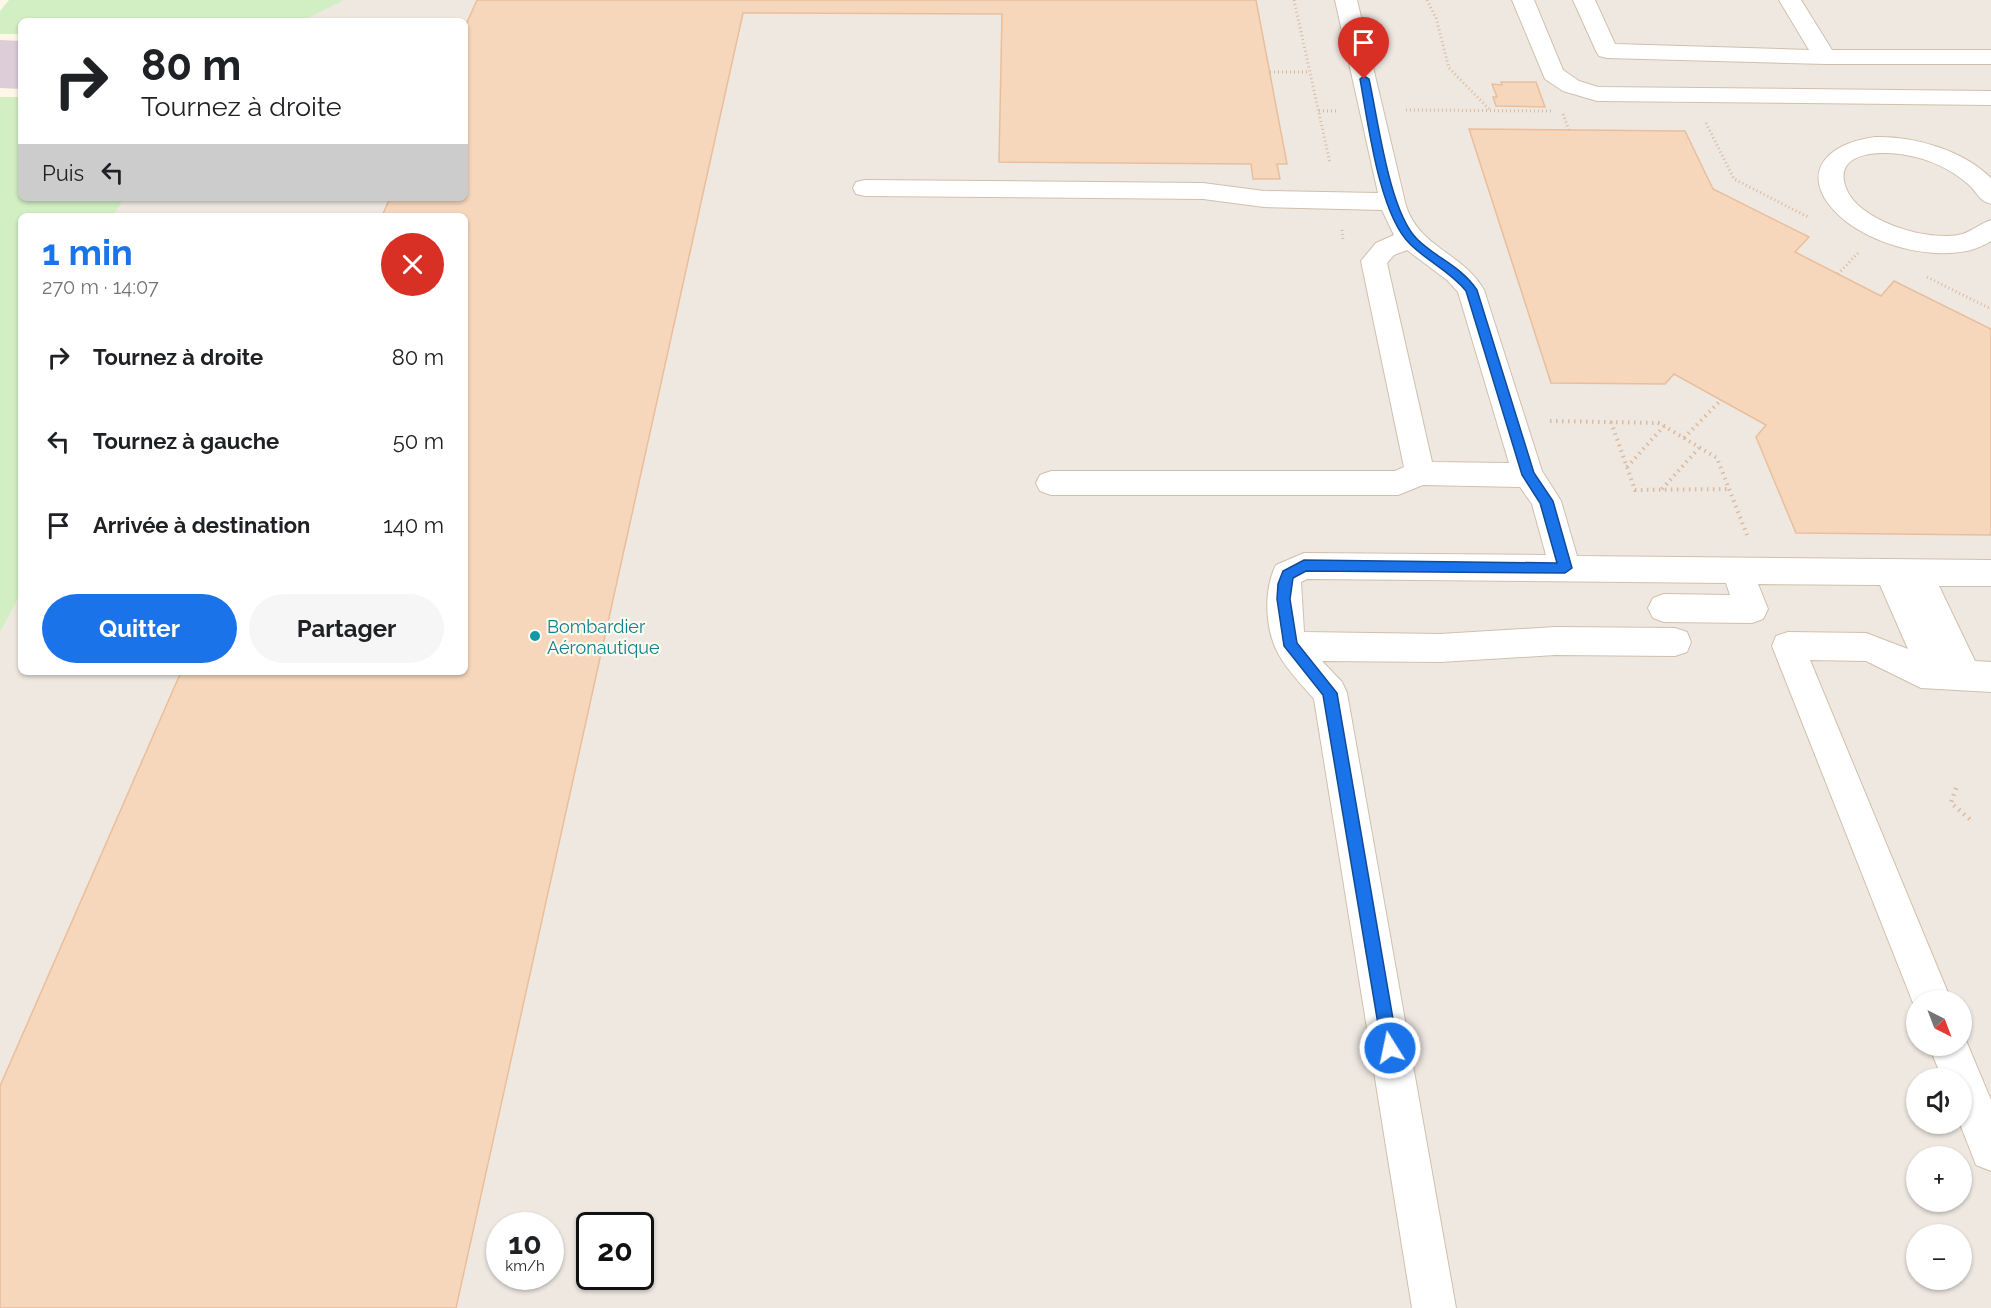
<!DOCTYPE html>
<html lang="fr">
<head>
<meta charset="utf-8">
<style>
	:root { --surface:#fff; --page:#f6f6f6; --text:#202124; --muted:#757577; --accent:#1a73e8 }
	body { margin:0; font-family:Raleway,sans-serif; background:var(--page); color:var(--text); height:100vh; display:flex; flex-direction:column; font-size:22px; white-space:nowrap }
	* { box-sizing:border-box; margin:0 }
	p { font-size:20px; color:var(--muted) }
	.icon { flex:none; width:33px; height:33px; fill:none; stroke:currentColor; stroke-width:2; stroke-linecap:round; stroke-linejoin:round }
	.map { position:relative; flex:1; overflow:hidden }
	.drawer { position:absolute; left:18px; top:213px; width:450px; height:462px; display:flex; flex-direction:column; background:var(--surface); border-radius:9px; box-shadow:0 2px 4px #0004 }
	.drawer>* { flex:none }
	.top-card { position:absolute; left:18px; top:18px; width:450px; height:183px; border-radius:9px; box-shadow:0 2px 4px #0004; background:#fff; color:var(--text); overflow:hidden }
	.needle { width:39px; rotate:138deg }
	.buttons { position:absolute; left:1906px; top:990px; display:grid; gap:12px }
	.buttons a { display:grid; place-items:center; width:66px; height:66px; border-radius:50%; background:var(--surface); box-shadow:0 2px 4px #0004; font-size:30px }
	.speed { position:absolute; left:486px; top:1212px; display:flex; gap:12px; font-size:30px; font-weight:700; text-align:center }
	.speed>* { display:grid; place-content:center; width:78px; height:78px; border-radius:50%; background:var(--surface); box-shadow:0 2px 4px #0004; line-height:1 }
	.speed small { font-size:15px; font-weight:400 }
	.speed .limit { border:3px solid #111; border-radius:9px; background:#fff; color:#111 }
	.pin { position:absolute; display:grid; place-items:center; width:51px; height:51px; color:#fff; margin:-62px -26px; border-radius:50% 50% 50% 0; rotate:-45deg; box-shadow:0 0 6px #0007 }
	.pin .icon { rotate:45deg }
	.me { position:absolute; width:66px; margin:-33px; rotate:350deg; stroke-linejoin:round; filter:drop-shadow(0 0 4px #0008) }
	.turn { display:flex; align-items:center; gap:21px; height:126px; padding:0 24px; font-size:27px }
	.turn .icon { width:78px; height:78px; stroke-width:2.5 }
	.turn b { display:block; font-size:42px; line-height:51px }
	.then { display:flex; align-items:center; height:57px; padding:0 24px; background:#0003; gap:12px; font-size:22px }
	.round { display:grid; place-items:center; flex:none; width:63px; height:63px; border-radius:32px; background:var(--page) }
	.summary { display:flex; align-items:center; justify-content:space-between; height:102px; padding:0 24px }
	h1 { font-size:36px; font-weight:700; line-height:45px; color:var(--accent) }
	.primary-button { display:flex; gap:12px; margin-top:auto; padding:12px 24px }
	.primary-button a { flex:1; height:69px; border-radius:36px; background:var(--accent); color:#fff; font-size:24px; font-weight:700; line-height:69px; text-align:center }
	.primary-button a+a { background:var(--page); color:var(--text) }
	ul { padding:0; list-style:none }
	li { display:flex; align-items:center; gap:18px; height:84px; padding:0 24px }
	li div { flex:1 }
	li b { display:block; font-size:22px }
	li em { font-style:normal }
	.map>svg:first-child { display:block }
	.industrial { fill:#eee8e1; fill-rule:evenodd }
	.green { fill:#d2eec3 }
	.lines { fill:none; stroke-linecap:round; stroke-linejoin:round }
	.taxiway { fill:#dccdd8; fill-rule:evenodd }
	.building { fill:#f6d7bc; stroke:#eabe9b; stroke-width:1.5 }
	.minor-casing { stroke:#d2bfab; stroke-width:2 }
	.path-far2 { stroke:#dcba9e; stroke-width:3; stroke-dasharray:1 3; stroke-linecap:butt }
	.path-far1 { stroke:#dcba9e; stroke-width:4; stroke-dasharray:1.5 4.5; stroke-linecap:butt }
	.path { stroke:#dcba9e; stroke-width:4.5; stroke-dasharray:1.5 5; stroke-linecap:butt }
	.minor { fill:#fff; fill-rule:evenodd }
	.route { fill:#1a73e8; stroke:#114b97; stroke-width:1.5 }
	.culture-dot { fill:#0f9aa8; stroke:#fffaef; stroke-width:2 }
	.labels { text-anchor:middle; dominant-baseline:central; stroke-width:4.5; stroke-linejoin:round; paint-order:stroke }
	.culture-label { font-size:18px; fill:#0d838f; stroke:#fffaef; text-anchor:start }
</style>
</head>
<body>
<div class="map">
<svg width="1991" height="1308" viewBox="0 0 1991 1308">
	<rect width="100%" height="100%" fill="#fef7e7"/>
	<!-- industrial -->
	<path class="industrial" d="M232 0H1991V1308H0V363L21 331V672H465V216H95L107 198H465V21H219ZM1917 1000H1962V1046H1917ZM1917 1078H1962V1124H1917ZM1917 1156H1962V1202H1917ZM500 1226H550V1276H500ZM590 1226H640V1276H590ZM1917 1234H1962V1280H1917Z"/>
	<!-- green -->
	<path class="green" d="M9 0H344L304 20 21 21V34H0V11Z
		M0 97H21V198H124L113 216H21V593L0 632Z"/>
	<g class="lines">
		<!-- taxiway -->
		<path class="taxiway" d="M0 40 21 41V89L0 88Z"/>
	</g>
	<!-- building -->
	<path class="building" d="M477 0H1256L1287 164H1277L1280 179H1253L1251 164 999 162 1002 14 743 13 456 1308H0V1086L181 672H465V216H382L390 198H465V27Z
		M1501 82H1536L1545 107 1496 106 1493 97H1497L1492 84 1502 85Z
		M1469 129 1685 131 1713 189 1809 237 1795 252 1881 296 1894 281 1991 329V535L1796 533 1756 437 1766 425 1674 374 1665 384 1551 383Z"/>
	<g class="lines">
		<defs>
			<path id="minor" d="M1335 0H1357L1406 206C1420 248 1463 253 1484 290L1542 471 1561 501 1577 556 1991 560V586H1939L1975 661 1991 662V692L1921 688 1866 661 1810 660 1951 1000H1917V1013L1772 646 1776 636 1788 632 1866 633 1908 649 1880 585 1758 584 1768 609 1763 619 1752 623 1664 622 1653 618 1648 608 1653 598 1664 594 1730 595 1726 583 1307 579 1301 582 1304 632 1440 634 1555 627 1675 628 1687 632 1691 642 1687 652 1675 656 1555 655 1440 662 1322 661 1342 682 1347 693 1456 1308H1412L1314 699C1302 685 1288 671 1279 655 1265 631 1263 590 1276 565L1304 553 1546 555 1532 504 1520 487 1423 485 1398 495H1051L1040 491 1036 483 1040 475 1051 471H1395L1404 467 1361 261 1376 243 1394 235 1382 210 1264 207 1203 199 865 196 856 194 853 188 856 182 865 180 1203 183 1264 191 1378 193ZM1407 250 1447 280 1458 292 1509 463 1432 462 1387 263 1394 255Z
				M1512 0H1534L1563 70 1579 81 1598 87 1991 91V105L1597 101 1563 91 1545 79Z
				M1573 0H1595L1615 44 1809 50 1779 0H1801L1832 50H1991V64H1825L1607 58 1599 56 1596 51Z
				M1875 137C1914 136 1963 150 1991 178V204C1979 201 1977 192 1968 184 1952 170 1931 160 1911 156 1888 150 1831 149 1846 188 1858 221 1926 241 1958 235 1970 233 1979 224 1991 220V241C1952 267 1877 248 1843 219 1796 178 1822 144 1875 137Z
				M1962 1031 1991 1100V1171L1976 1165 1960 1124H1962V1078H1942L1929 1046H1962Z"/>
		</defs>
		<!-- minor casing -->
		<use href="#minor" class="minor-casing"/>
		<!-- path-far2 -->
		<path class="path-far2" d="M1294 0 1330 163
			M1427 0 1436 18 1449 68 1490 110
			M1270 72H1310
			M1406 110 1552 111
			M1319 111H1338
			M1563 114 1569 130
			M1706 123 1734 179 1808 217
			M1342 230 1343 240
			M1838 274 1858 253
			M1927 277 1991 309"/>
		<!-- path-far1 -->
		<path class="path-far1" d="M1550 421 1658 423 1664 426 1717 458 1747 535
			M1611 422 1635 490 1728 489
			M1684 438 1721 400
			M1627 467 1664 426
			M1662 489 1699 448"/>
		<!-- path -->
		<path class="path" d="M1956 788 1951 803 1973 822"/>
		<!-- minor -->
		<use href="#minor" class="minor"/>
	</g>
	<!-- route -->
	<path class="route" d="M1364 76 1369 79C1378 119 1389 211 1417 239 1436 258 1461 266 1477 290L1534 473 1553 501 1572 568 1565 573 1306 571 1293 578 1290 599 1297 643 1337 693 1398 1048 1396 1054 1390 1056 1384 1054 1382 1048 1323 695 1284 646 1277 599 1278 584 1283 571 1304 560 1557 563 1540 503 1522 475 1466 291C1450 271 1428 262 1410 244 1379 214 1368 122 1360 79Z"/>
	<!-- markers -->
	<circle class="culture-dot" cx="535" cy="636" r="6"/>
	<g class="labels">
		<!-- culture labels -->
		<g class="culture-label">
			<text x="547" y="626">Bombardier<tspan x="547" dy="21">Aéronautique</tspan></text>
		</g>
	</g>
</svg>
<div class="buttons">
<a><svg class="needle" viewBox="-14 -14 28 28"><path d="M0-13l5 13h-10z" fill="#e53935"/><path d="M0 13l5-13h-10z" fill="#757577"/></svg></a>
<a><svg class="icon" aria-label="sound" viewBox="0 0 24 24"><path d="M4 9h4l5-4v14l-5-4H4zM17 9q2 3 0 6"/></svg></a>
<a>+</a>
<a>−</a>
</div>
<div class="speed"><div>10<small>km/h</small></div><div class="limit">20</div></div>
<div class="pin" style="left:1364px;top:79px;background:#d93025"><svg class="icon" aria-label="arrive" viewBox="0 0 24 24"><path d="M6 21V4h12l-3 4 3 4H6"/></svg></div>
<svg class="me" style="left:1390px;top:1048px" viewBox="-20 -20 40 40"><circle r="17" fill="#1a73e8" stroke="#fff" stroke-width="3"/><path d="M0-11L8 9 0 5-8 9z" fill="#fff"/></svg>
<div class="top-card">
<div class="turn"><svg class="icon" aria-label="right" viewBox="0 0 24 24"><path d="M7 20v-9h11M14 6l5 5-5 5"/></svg><div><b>80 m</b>Tournez à droite</div></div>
<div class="then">Puis<svg class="icon" aria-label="left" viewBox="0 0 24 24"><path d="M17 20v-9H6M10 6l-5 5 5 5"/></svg></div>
</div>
<section class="drawer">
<div class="summary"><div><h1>1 min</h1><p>270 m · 14:07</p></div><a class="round" style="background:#d93025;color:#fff"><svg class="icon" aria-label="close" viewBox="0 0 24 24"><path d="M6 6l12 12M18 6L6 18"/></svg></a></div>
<ul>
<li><svg class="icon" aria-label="right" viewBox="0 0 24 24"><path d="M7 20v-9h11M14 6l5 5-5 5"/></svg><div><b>Tournez à droite</b></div><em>80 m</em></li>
<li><svg class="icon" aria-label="left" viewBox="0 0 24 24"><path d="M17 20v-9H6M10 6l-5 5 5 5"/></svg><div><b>Tournez à gauche</b></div><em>50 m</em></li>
<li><svg class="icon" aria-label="arrive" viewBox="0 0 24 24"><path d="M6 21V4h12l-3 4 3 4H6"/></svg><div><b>Arrivée à destination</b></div><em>140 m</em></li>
</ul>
<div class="primary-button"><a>Quitter</a><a>Partager</a></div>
</section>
</div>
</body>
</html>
